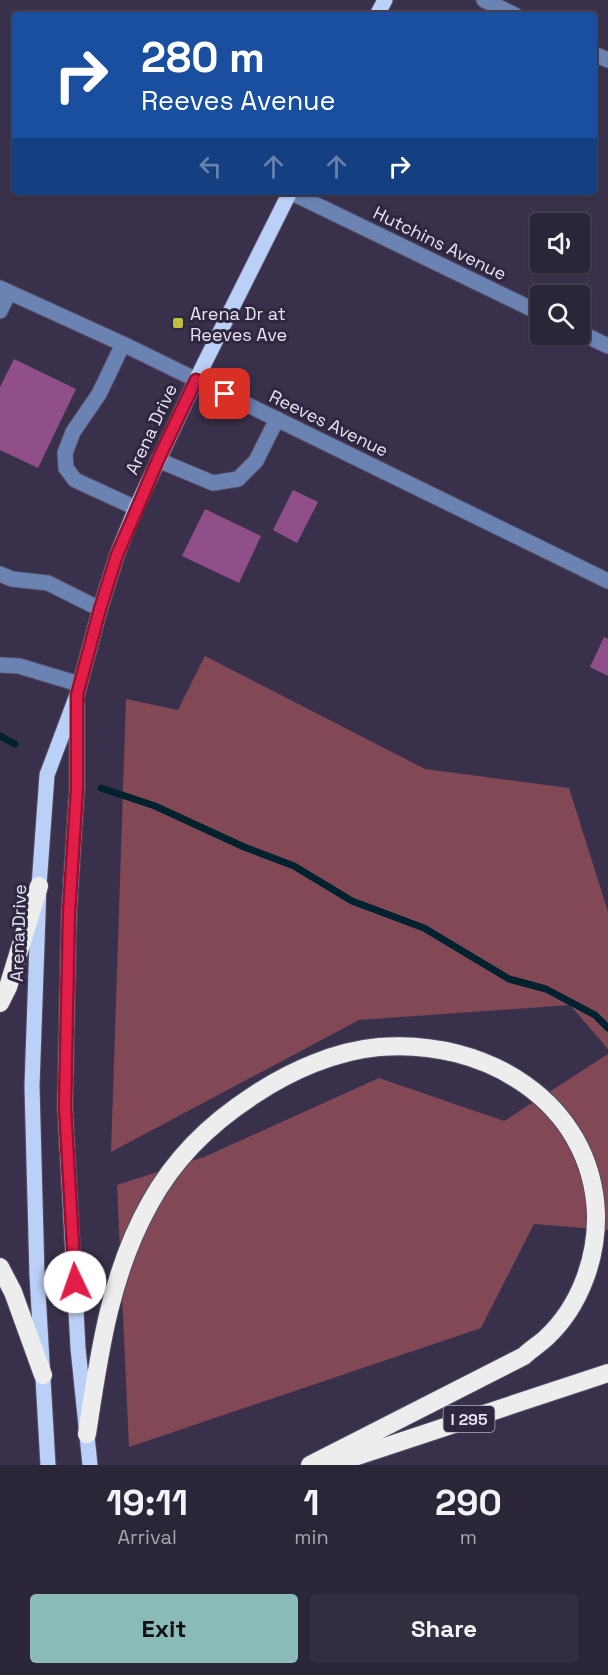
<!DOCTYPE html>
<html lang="en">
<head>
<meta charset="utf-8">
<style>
	:root { --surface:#2b2538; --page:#332d40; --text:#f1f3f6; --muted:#a6a5ae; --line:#474253; --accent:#8bbbb9 }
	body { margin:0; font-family:"Space Grotesk",sans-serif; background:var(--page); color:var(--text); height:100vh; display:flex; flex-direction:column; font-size:22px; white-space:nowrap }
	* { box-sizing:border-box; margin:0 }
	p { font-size:20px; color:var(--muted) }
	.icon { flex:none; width:33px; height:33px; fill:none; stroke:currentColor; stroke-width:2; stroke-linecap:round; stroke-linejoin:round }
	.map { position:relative; height:1465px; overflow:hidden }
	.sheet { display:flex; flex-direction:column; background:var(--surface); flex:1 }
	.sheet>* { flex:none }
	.hud { position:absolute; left:12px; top:12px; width:585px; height:183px; border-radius:6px; box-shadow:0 2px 4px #0004,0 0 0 2px var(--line); background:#1a4fa0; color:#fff; overflow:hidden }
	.buttons { position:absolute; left:530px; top:213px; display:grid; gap:12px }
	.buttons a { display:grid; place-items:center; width:60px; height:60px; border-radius:6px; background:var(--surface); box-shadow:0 2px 4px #0004,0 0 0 2px var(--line); font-size:30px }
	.pin { position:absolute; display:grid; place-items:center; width:51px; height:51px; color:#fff; margin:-26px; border-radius:12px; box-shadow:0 3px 9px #0006 }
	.me { position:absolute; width:66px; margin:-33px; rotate:357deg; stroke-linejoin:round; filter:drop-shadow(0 0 4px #0008) }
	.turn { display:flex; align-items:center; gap:21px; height:126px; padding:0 30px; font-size:27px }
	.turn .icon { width:78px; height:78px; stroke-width:2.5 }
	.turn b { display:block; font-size:42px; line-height:51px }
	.lanes { display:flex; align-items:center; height:57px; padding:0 30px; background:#0003; justify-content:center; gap:30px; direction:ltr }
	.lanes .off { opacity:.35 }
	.eta { display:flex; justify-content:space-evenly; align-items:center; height:102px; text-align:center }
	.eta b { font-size:36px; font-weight:700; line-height:42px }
	.primary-button { display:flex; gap:12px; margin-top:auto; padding:12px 30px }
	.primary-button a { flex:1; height:69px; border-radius:6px; background:var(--accent); color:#111; font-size:24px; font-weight:700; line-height:69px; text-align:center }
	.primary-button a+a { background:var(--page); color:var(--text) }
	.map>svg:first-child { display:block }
	.green { fill:#824856 }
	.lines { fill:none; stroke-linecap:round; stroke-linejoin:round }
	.stream { stroke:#00222f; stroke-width:7 }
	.building { fill:#904f88 }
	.minor-casing { stroke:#554d66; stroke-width:17 }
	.major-casing { stroke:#554d66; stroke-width:17 }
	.highway-casing { stroke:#554d66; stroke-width:20 }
	.minor { stroke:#6a83b3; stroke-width:15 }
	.major { stroke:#bbd0f7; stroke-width:15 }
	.highway { stroke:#ededed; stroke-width:18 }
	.route-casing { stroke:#92132f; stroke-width:15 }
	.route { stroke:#e11d48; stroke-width:10 }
	.poi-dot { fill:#c1bd3f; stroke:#2f2740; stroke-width:2 }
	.labels { text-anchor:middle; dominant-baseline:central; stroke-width:6; stroke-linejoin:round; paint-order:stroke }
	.shield { fill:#2f2740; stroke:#afaabd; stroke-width:1.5 }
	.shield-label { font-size:16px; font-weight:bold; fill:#e6e2f2 }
	.street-label { font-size:18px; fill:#e6e2f2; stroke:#2f2740 }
	.poi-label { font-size:18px; fill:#e6e2f2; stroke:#2f2740; text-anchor:start }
</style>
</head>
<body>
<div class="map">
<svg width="608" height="1465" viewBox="0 0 608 1465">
	<rect width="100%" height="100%" fill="#39314b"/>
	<!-- green -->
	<path class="green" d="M205 656 425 769 569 788 608 912V1049L570 1005 359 1020 111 1152 126 699 178 710Z
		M608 1054V1230L534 1224 481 1328 129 1447 117 1185 204 1157 379 1078 504 1121Z"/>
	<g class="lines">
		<!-- stream -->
		<path class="stream" d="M0 736 15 744
			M101 788 155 806 244 847 294 866 352 901 424 928 509 979 546 989 595 1015 608 1028"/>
	</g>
	<!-- building -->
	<path class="building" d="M14 359 76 389 38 468 0 450V387Z
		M293 490 318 502 297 543 273 530Z
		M205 509 261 536 239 583 182 556Z
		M604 637 608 639V676L590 667Z"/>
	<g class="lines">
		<defs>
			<path id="minor" d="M484 0 515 15
				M594 54 608 60
				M290 192 540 313
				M0 288 123 344 608 581
				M0 311 9 292
				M579 332 608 346
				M123 344 99 394 73 432 65 453 66 468 75 480 136 508
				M158 460 213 483 238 479 256 461 277 419
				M0 574 12 579 48 583 100 609
				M0 665 19 666 79 684"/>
			<path id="major" d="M377 15 385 0
				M77 704V788L69 913 65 1107 78 1348 90 1465
				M48 1465 37 1275 32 1086 39 886 47 775 77 695 100 609 117 555 136 508 196 380 290 192"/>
			<path id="highway" d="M0 1003 8 987 39 886
				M0 1267 13 1292 43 1375
				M87 1434C99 1354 110 1274 150 1203 174 1159 212 1122 254 1095 290 1071 335 1051 379 1047 484 1038 592 1101 596 1214 597 1258 580 1306 547 1337 540 1344 531 1349 524 1356L310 1465
				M330 1465 608 1373"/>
		</defs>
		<!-- minor casing -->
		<use href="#minor" class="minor-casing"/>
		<!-- major casing -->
		<use href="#major" class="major-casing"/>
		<!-- highway casing -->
		<use href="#highway" class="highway-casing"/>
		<!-- minor -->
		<use href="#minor" class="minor"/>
		<!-- major -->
		<use href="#major" class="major"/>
		<!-- highway -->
		<use href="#highway" class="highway"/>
	</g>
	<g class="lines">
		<defs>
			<path id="route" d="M75 1282 65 1107 69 913 77 788V695L100 609 117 555 158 460 196 380 225 394"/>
		</defs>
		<!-- route casing -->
		<use href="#route" class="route-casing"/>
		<!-- route -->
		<use href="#route" class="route"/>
	</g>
	<!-- markers -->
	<rect class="poi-dot" x="172" y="317" width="12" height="12" rx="3"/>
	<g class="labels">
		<!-- shield labels -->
		<rect class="shield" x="443.5" y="1406" width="51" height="26" rx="4.5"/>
		<g class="shield-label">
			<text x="469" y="1419">I 295</text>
		</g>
		<!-- street labels -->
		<g class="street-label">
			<text transform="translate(440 243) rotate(26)">Hutchins Avenue</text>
			<text transform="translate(329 423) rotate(26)">Reeves Avenue</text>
			<text transform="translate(151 429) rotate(-65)">Arena Drive</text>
			<text transform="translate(18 933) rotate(-88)">Arena Drive</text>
		</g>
		<!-- poi labels -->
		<g class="poi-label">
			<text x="190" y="313">Arena Dr at<tspan x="190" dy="21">Reeves Ave</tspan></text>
		</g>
	</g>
</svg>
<div class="buttons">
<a><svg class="icon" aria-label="sound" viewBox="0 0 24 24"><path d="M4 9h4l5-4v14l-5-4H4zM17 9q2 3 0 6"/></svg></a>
<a><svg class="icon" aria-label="search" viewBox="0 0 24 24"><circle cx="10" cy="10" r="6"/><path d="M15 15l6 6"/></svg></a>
</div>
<div class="pin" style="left:225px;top:394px;background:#d93025"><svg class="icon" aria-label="arrive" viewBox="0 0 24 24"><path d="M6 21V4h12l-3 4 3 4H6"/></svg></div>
<svg class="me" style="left:75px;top:1282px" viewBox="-20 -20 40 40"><circle r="19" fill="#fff"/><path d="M0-13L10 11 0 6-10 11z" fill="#e11d48"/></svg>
<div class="hud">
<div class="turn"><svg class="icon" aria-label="right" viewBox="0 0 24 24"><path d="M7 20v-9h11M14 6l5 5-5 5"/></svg><div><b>280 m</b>Reeves Avenue</div></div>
<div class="lanes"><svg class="icon off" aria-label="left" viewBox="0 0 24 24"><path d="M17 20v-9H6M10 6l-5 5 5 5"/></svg><svg class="icon off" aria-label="ahead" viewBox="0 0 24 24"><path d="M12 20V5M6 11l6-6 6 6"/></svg><svg class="icon off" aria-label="ahead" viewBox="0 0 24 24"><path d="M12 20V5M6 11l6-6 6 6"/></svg><svg class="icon" aria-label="right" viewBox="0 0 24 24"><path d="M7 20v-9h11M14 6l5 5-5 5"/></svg></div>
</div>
</div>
<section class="sheet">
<div class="eta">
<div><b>19:11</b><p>Arrival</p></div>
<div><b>1</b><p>min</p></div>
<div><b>290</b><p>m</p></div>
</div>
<div class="primary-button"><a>Exit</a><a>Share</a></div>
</section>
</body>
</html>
